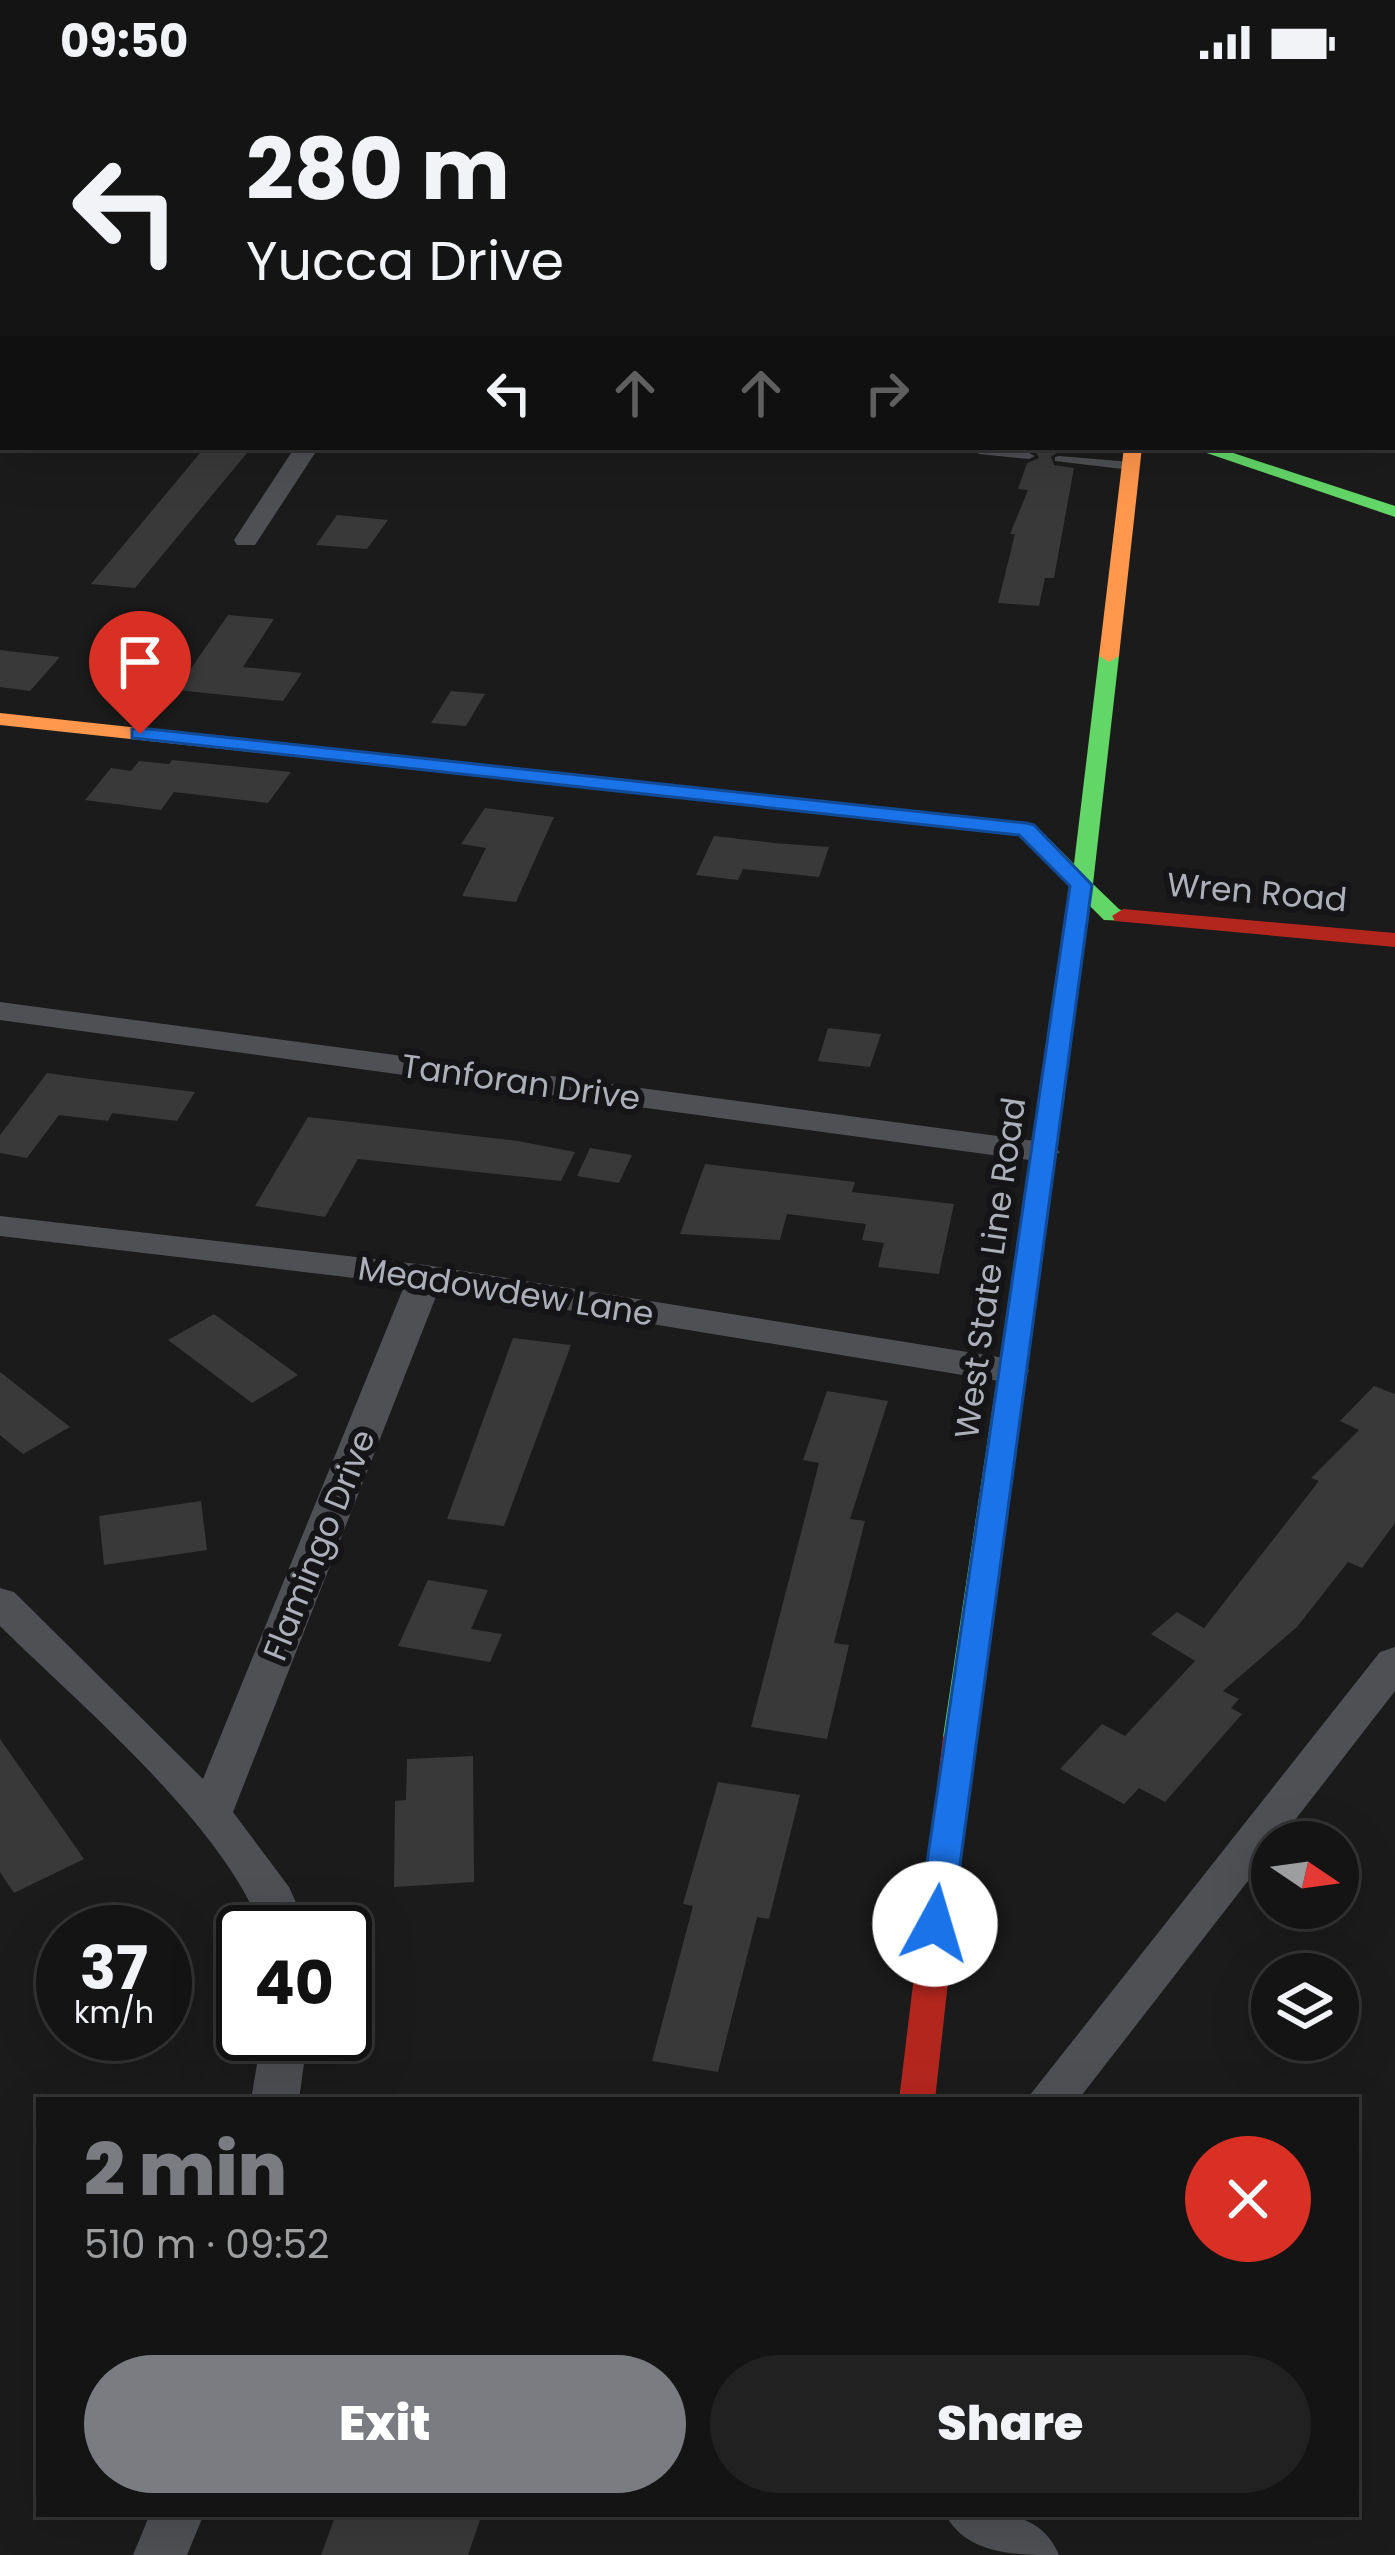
<!DOCTYPE html>
<html lang="en">
<head>
<meta charset="utf-8">
<style>
	:root { --surface:#141414; --page:#212122; --text:#f1f3f6; --muted:#9d9ea0; --line:#333334; --accent:#7a7c82 }
	body { margin:0; font-family:Poppins,sans-serif; background:var(--page); color:var(--text); height:100vh; display:flex; flex-direction:column; font-size:45px; white-space:nowrap }
	* { box-sizing:border-box; margin:0 }
	p { font-size:39px; color:var(--muted) }
	.icon { flex:none; width:66px; height:66px; fill:none; stroke:currentColor; stroke-width:2; stroke-linecap:round; stroke-linejoin:round }
	.map { position:relative; flex:1; overflow:hidden }
	.side { position:absolute; left:36px; top:2013px; width:1323px; height:420px; display:flex; flex-direction:column; background:var(--surface); border-radius:0px; box-shadow:0 12px 48px #0002,0 0 0 3px var(--line) }
	.side>* { flex:none }
	.guide { position:absolute; left:0px; top:0px; width:1395px; height:366px; box-shadow:0 12px 48px #0002,0 0 0 3px var(--line); background:#141414; color:var(--text); overflow:hidden }
	.needle { width:78px; rotate:103deg }
	.fabs { position:absolute; left:1251px; top:1737px; display:grid; gap:24px }
	.fabs a { display:grid; place-items:center; width:108px; height:108px; border-radius:50%; background:var(--surface); box-shadow:0 12px 48px #0002,0 0 0 3px var(--line); font-size:60px }
	.speed { position:absolute; left:36px; top:1821px; display:flex; gap:24px; font-size:60px; font-weight:700; text-align:center }
	.speed>* { display:grid; place-content:center; width:156px; height:156px; border-radius:50%; background:var(--surface); box-shadow:0 12px 48px #0002,0 0 0 3px var(--line); line-height:1 }
	.speed small { font-size:30px; font-weight:400 }
	.speed .limit { border:6px solid #111; border-radius:18px; background:#fff; color:#111 }
	.pin { position:absolute; display:grid; place-items:center; width:102px; height:102px; color:#fff; margin:-123px -51px; border-radius:50% 50% 50% 0; rotate:-45deg; box-shadow:0 0 12px #0007 }
	.pin .icon { rotate:45deg }
	.me { position:absolute; width:132px; margin:-66px; rotate:6deg; stroke-linejoin:round; filter:drop-shadow(0 0 9px #0008) }
	.turn { display:flex; align-items:center; gap:42px; height:252px; padding:0 48px; font-size:54px }
	.turn .icon { width:156px; height:156px; stroke-width:2.5 }
	.turn b { display:block; font-size:84px; line-height:102px }
	.lanes { display:flex; align-items:center; height:114px; padding:0 48px; background:#0003; justify-content:center; gap:60px; direction:ltr }
	.lanes .off { opacity:.35 }
	.round { display:grid; place-items:center; flex:none; width:126px; height:126px; border-radius:63px; background:var(--page) }
	.summary { display:flex; align-items:center; justify-content:space-between; height:204px; padding:0 48px }
	h1 { font-size:72px; font-weight:800; line-height:90px; color:var(--accent) }
	.cta { display:flex; gap:24px; margin-top:auto; padding:24px 48px }
	.cta a { flex:1; height:138px; border-radius:72px; background:var(--accent); color:#fff; font-size:48px; font-weight:800; line-height:138px; text-align:center }
	.cta a+a { background:var(--page); color:var(--text) }
	.status { display:flex; justify-content:space-between; align-items:center; height:84px; padding:0 60px; background:var(--surface); direction:ltr }
	.status svg { height:33px; fill:currentColor }
	.map>svg:first-child { display:block }
	.lines { fill:none; stroke-linecap:round; stroke-linejoin:round }
	.stream { stroke:#2e343c; stroke-width:6 }
	.building { fill:#39393a }
	.lane { fill:#4f5053; fill-rule:evenodd }
	.street { fill:#4f5053; fill-rule:evenodd }
	.fast { fill:#63d668; fill-rule:evenodd }
	.slow { fill:#ff974d; fill-rule:evenodd }
	.jam { fill:#b3261e; fill-rule:evenodd }
	.route { fill:#1a73e8; stroke:#114b97; stroke-width:3 }
	.labels { text-anchor:middle; dominant-baseline:central; stroke-width:12; stroke-linejoin:round; paint-order:stroke }
	.street-label { font-size:33px; fill:#adb0ba; stroke:#151517 }
</style>
</head>
<body>
<div class="status"><b>09:50</b><svg viewBox="0 0 49 12"><path d="M0 12V9h3v3zM5 12V6h3v6zM10 12V3h3v9zM15 12V0h3v12zM26 1h20v11H26zM47 4h2v5h-2z"/></svg></div>
<div class="map">
<svg width="1395" height="2471" viewBox="0 0 1395 2471">
	<rect width="100%" height="100%" fill="#1b1b1b"/>
	<g class="lines">
		<!-- stream -->
		<path class="stream" d="M1137 3 1165 0"/>
	</g>
	<!-- building -->
	<path class="building" d="M205 363H252L135 504 91 500Z
		M1033 363H1079L1078 369 1058 368 1051 373 1054 381 1074 384 1054 494H1045L1039 522 998 519 1015 450H1010L1028 406 1018 405 1027 379 1039 374Z
		M337 431 388 436 367 465 316 461Z
		M228 531 274 535 243 583 302 589 283 617 176 606Z
		M0 566 60 573 30 607 0 603Z
		M451 607 485 610 466 642 431 639Z
		M172 676 291 688 268 719 174 708 161 726 85 716 111 684 131 687 139 677 169 680Z
		M485 724 554 733 516 818 462 812 486 764 461 760Z
		M714 752 774 759 829 763 819 793 743 785 738 796 696 791Z
		M828 944 881 950 870 983 818 977Z
		M47 989 83 994 195 1008 177 1037 112 1029 108 1037 59 1031 27 1074 0 1069V1051Z
		M308 1033 518 1057 575 1068 561 1097 358 1075 325 1133 255 1122Z
		M590 1064 632 1071 619 1099 577 1092Z
		M705 1080 855 1098 852 1108 954 1120 939 1190 878 1183 884 1159 862 1156 866 1140 787 1130 780 1156 680 1150Z
		M214 1230 298 1291 252 1319 168 1256Z
		M513 1254 571 1261 504 1442 447 1435Z
		M0 1288 70 1343 23 1370 0 1351Z
		M1374 1302 1395 1310V1439L1362 1484 1348 1478 1297 1543 1223 1607 1239 1615 1231 1624 1242 1630 1165 1718 1139 1704 1124 1720 1060 1685 1102 1640 1125 1652 1195 1577 1151 1550 1177 1528 1204 1544 1319 1397 1311 1394 1359 1346 1340 1337Z
		M827 1307 888 1317 850 1435 865 1437 834 1559 849 1561 827 1655 751 1643 819 1379 803 1376Z
		M201 1417 207 1466 104 1481 99 1432Z
		M428 1496 488 1506 471 1545 502 1550 490 1578 398 1562Z
		M0 1655 84 1775 14 1809 0 1788Z
		M473 1672 474 1798 394 1803 395 1717 406 1716 407 1675Z
		M718 1698 800 1711 769 1835 757 1833 718 1988 652 1977 693 1822 683 1820Z
		M336 2430H482L468 2471H321Z"/>
	<g class="lines">
		<!-- lane -->
		<path class="lane" d="M983 365 1029 369 1035 372 1029 375 979 370 977 368Z
			M1059 372 1131 378 1137 382 1131 386 1055 377V373Z"/>
		<!-- street -->
		<path class="street" d="M512 0H531L510 3Z
			M728 0H790L792 3H730Z
			M1392 107H1395V119H1392Z
			M295 363H319L255 461H237L234 456Z
			M0 918 1043 1058 1060 1068 1043 1078 0 936Z
			M0 1132 426 1181 1011 1275 1024 1279 1029 1287 1024 1295 1011 1299 439 1205 233 1728 289 1803 309 1848H263C224 1741 82 1623 0 1542V1504L14 1508 203 1695 405 1200 0 1152Z
			M1395 1563V1607L1278 1758H1272V1766L1078 2016H1026L1380 1568Z
			M262 1950H308L299 2016H251Z
			M150 2430H204L187 2471H133Z
			M945 2430C990 2430 1038 2422 1059 2471 1014 2471 967 2471 945 2430Z"/>
		<!-- fast -->
		<path class="fast" d="M2 0H56L59 3H5Z
			M1173 0H1187V3H1173Z
			M1189 363H1215L1395 422V433Z
			M1109 566 1119 572 1093 800 1119 825 1134 832 1131 837 1104 836 1090 822 975 1653 970 1661 959 1665 948 1661 943 1653 1071 802 1020 751 364 680 354 674 364 668 1026 739 1034 740 1074 780 1099 572Z"/>
		<!-- slow -->
		<path class="slow" d="M1124 363H1142L1119 572 1109 578 1099 572Z
			M0 629 364 668 374 674 364 680 0 641Z"/>
		<!-- jam -->
		<path class="jam" d="M1123 825 1395 849V863L1115 837 1112 832Z
			M959 1641 970 1645 975 1653 935 2016H899L943 1653 948 1645Z"/>
	</g>
	<!-- route -->
	<path class="route" d="M140 644 1026 739 1034 741 1092 801 952 1840 947 1850 935 1854 923 1850 918 1840 1070 802 1019 751 132 654V645Z"/>
	<g class="labels">
		<!-- street labels -->
		<g class="street-label">
			<text transform="translate(1257 808) rotate(5)">Wren Road</text>
			<text transform="translate(521 998) rotate(8)">Tanforan Drive</text>
			<text transform="translate(990 1184) rotate(-82)">West State Line Road</text>
			<text transform="translate(506 1207) rotate(9)">Meadowdew Lane</text>
			<text transform="translate(319 1461) rotate(-68)">Flamingo Drive</text>
		</g>
	</g>
</svg>
<div class="fabs">
<a><svg class="needle" viewBox="-14 -14 28 28"><path d="M0-13l5 13h-10z" fill="#e53935"/><path d="M0 13l5-13h-10z" fill="#9d9ea0"/></svg></a>
<a><svg class="icon" aria-label="layers" viewBox="0 0 24 24"><path d="M12 4l9 5-9 5-9-5zM3 14l9 5 9-5"/></svg></a>
</div>
<div class="speed"><div>37<small>km/h</small></div><div class="limit">40</div></div>
<div class="pin" style="left:140px;top:650px;background:#d93025"><svg class="icon" aria-label="arrive" viewBox="0 0 24 24"><path d="M6 21V4h12l-3 4 3 4H6"/></svg></div>
<svg class="me" style="left:935px;top:1840px" viewBox="-20 -20 40 40"><circle r="19" fill="#fff"/><path d="M0-13L10 11 0 6-10 11z" fill="#1a73e8"/></svg>
<div class="guide">
<div class="turn"><svg class="icon" aria-label="left" viewBox="0 0 24 24"><path d="M17 20v-9H6M10 6l-5 5 5 5"/></svg><div><b>280 m</b>Yucca Drive</div></div>
<div class="lanes"><svg class="icon" aria-label="left" viewBox="0 0 24 24"><path d="M17 20v-9H6M10 6l-5 5 5 5"/></svg><svg class="icon off" aria-label="ahead" viewBox="0 0 24 24"><path d="M12 20V5M6 11l6-6 6 6"/></svg><svg class="icon off" aria-label="ahead" viewBox="0 0 24 24"><path d="M12 20V5M6 11l6-6 6 6"/></svg><svg class="icon off" aria-label="right" viewBox="0 0 24 24"><path d="M7 20v-9h11M14 6l5 5-5 5"/></svg></div>
</div>
<section class="side">
<div class="summary"><div><h1>2 min</h1><p>510 m · 09:52</p></div><a class="round" style="background:#d93025;color:#fff"><svg class="icon" aria-label="close" viewBox="0 0 24 24"><path d="M6 6l12 12M18 6L6 18"/></svg></a></div>
<div class="cta"><a>Exit</a><a>Share</a></div>
</section>
</div>
</body>
</html>
